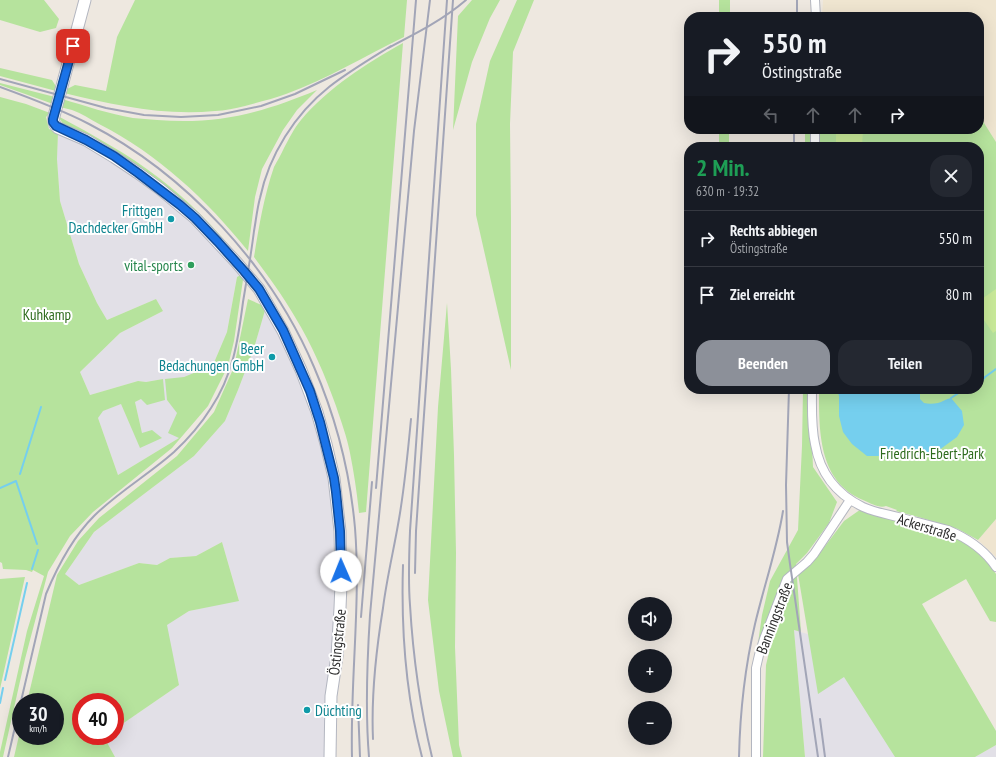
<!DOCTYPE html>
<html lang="de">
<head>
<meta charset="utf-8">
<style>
	:root { --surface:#171b24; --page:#242831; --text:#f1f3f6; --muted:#9ea1a6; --line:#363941; --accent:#8c9099 }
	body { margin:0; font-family:"PT Sans Narrow",sans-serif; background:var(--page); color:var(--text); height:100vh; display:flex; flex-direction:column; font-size:15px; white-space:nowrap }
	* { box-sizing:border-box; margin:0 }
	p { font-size:13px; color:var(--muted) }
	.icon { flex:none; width:22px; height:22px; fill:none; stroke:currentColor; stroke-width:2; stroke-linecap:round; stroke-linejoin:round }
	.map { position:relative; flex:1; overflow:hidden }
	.sheet { position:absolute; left:684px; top:142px; width:300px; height:252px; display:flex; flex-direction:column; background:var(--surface); border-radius:16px; box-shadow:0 4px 16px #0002 }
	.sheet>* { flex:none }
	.banner { position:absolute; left:684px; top:12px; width:300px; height:122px; border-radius:16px; box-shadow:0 4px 16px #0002; background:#171b24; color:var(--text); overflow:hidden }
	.fabs { position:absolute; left:628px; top:597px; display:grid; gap:8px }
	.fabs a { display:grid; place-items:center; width:44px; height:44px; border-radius:50%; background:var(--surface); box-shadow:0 4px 16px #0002; font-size:20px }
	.speed { position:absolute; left:12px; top:693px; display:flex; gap:8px; font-size:20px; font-weight:700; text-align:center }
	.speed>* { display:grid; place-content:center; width:52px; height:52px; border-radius:50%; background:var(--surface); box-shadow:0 4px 16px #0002; line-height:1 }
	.speed small { font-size:10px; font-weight:400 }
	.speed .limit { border:6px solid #d22; background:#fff; color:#111 }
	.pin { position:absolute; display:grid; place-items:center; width:34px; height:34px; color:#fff; margin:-17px; border-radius:8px; box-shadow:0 2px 6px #0006 }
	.me { position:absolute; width:44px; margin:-22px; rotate:359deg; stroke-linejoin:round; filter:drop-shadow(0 0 3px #0008) }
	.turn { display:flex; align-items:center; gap:14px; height:84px; padding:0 12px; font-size:18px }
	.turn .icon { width:52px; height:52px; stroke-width:2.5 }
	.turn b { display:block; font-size:28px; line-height:34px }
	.lanes { display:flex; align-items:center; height:38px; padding:0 12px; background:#0003; justify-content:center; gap:20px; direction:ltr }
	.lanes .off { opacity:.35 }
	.round { display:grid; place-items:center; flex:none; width:42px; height:42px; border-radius:16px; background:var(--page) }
	.overview { display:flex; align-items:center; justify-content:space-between; height:68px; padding:0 12px }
	h1 { font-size:24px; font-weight:600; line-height:30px; color:#1e9e55 }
	.primary-button { display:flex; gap:8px; margin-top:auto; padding:8px 12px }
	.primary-button a { flex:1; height:46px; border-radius:16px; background:var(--accent); color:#fff; font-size:16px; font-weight:600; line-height:46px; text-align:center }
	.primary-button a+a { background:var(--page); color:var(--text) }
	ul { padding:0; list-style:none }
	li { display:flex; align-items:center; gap:12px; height:56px; padding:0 12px; border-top:1px solid var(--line) }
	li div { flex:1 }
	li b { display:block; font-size:15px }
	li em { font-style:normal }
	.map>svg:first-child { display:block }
	.industrial { fill:#e2e0e7 }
	.education { fill:#efe5d0 }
	.green { fill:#b6e39d }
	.pitch { fill:#c9ea99 }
	.water { fill:#75cfee }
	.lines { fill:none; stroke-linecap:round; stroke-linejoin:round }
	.stream { stroke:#75cfee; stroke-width:2 }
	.street-casing { stroke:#b3b6c0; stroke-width:10 }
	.secondary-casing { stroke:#b3b6c0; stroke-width:13 }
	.street { stroke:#fff; stroke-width:8 }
	.secondary { stroke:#fff; stroke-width:11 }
	.rail { stroke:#a2a5b7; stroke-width:2 }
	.route-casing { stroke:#114b97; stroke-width:10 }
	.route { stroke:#1a73e8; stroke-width:7 }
	.culture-dot { fill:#0f9aa8; stroke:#fff; stroke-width:1.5 }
	.leisure-dot { fill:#2e9e5b; stroke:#fff; stroke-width:1.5 }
	.labels { text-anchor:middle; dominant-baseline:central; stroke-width:4; stroke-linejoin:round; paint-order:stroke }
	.culture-label { font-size:15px; fill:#0d838f; stroke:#fff; text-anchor:end }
	.leisure-label { font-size:15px; fill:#27864d; stroke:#fff; text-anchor:end }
	.park-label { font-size:15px; fill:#2d6b1c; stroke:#fff }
	.street-label { font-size:15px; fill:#2d2d2d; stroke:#fff }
</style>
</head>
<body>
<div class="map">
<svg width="996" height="757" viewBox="0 0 996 757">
	<rect width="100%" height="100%" fill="#eee8e0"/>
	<!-- industrial -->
	<path class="industrial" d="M58 133 79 140 161 190 244 273 237 277 227 332 213 365 184 377 167 400 177 412 179 438 118 475 98 418 102 411 121 404 140 447 142 433 135 402 141 399 163 379 146 382 138 381 90 395 80 372 120 333 163 311 156 299 107 320 97 303 79 264 60 201 57 159Z
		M266 307 283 333 326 439 339 528 330 757H115L104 737 115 736V729L179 685 166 625 189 611 239 600 222 542 196 556 170 558 157 565 139 563 79 585 65 574 94 532 194 456 225 421 238 390 254 348Z
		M794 630 841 644 899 757H805Z
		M996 745V757H975Z"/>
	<!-- education -->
	<path class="education" d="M823 0H996V142L979 115V17H822Z
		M996 519V557L978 540Z"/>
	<!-- green -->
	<path class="green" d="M0 0H44L59 19 56 28 40 32 0 20Z
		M135 0H407L404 37C365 56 327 79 286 94 272 99 259 102 245 106 235 108 225 111 215 111 163 116 114 105 64 93L65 90 75 85 106 91 117 37Z
		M472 0H500L490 18 472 62 453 130 458 16Z
		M517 0H534L513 52 510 124 511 218V370L476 215V124L490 61Z
		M719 0H730V17H719Z
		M403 43 366 512 359 513C357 493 354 473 350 453 347 437 341 421 336 406 325 375 312 345 295 317 283 296 268 276 254 257 259 226 264 196 274 167 277 161 281 155 284 148 289 139 294 128 301 120 328 88 367 63 403 43Z
		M0 68 52 80 57 88 56 91 0 76Z
		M0 83 55 97 53 104 0 85Z
		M317 90 297 110 283 130 262 169 255 197 248 251C207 200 158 154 99 124 90 119 81 113 72 110 68 109 64 108 60 107L62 99C86 106 109 114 133 118 141 119 149 119 157 120 217 125 262 113 317 90Z
		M0 97 26 104 50 113 46 117 49 129 58 133 57 159 60 201 79 264 97 303 107 320 156 299 163 311 120 333 80 372 90 395 138 381 146 382 163 379 165 400 147 405 141 399 135 402 142 433 152 430 162 438 140 448 121 404 103 411 98 418 118 475 179 438 168 433 177 413 167 400 165 379 184 377 213 365 227 332 237 277 244 273 234 341 228 366 208 406 172 448 93 512 70 536 48 572 25 659 3 757H0V752L27 631 44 576 33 570 32 572 26 570 3 569 2 563 0 562Z
		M979 115 996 142V519L978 540 958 529 922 518 896 511 897 510 886 506C880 509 870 503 863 500 818 481 819 431 819 389H979V147H816L817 129H979Z
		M58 116C93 135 128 154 159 178 192 203 220 233 245 265L207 226 63 124Z
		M719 129H729V147H719Z
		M805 129H810V147H805Z
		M248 299 266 307 254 348 238 390 225 421 194 456 94 532 65 574 79 585 139 563 157 565 170 558 196 556 222 542 239 601 189 611 167 625 179 685 115 729V702H81V736H105L104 737 115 757H14L21 727V736H55V702H27L57 575 78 541 99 518 177 456 214 412 234 367Z
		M447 303 451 369 454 455 456 553 455 647 459 745 462 757H453L439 691 428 600 438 407Z
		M803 389H811V423L813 467 837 502 829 523 807 553 796 564 801 632 794 630 805 757H763L766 665 770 648 758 643 762 615 770 581 798 530 802 446Z
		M864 507 934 526 977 546 996 574V622L990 621 966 579 922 604 996 731V745L975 757H895L844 677 818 694 798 574 813 562 844 521Z
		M25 577 0 689V579Z"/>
	<!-- pitch -->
	<path class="pitch" d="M836 129H863L862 147H836Z
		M996 289V331L993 333 979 313V301Z"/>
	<!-- water -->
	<path class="water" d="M837 389H920V399L924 403C928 404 933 404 938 403 942 402 946 399 951 398L962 411 964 425 957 437 935 453 919 459 900 456H867L852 444 843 432 839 416V396Z"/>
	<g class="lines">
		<!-- stream -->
		<path class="stream" d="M979 384 985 377 996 369
			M951 398 963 390 968 389
			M20 474 41 407
			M0 488 16 481 37 544
			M32 569 38 550
			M5 680 27 583
			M0 703 3 688"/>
		<defs>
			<path id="street" d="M815 0 816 17
				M815 147V129
				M812 389C812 407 811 426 815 444 820 473 836 494 863 507 874 512 886 514 898 517 914 521 931 526 948 530 967 538 984 549 996 567
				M756 757V668L759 655 764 639 787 579 807 562 814 554 850 500"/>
			<path id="secondary" d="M85 0 54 116C53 122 54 125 58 128L86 140 114 157 138 173 160 189 195 218 237 263 259 289 283 331 301 370 317 412 326 444 334 478 340 531 341 584 340 608 337 656 331 696 330 757"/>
		</defs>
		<!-- street casing -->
		<use href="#street" class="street-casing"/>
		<!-- secondary casing -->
		<use href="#secondary" class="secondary-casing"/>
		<!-- street -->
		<use href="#street" class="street"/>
		<!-- secondary -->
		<use href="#secondary" class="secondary"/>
		<!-- rail -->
		<path class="rail" d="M797 17V0
			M388 48C415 34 443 20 466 0
			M0 79 106 108 144 115 181 117 218 115 261 106 295 94 345 70
			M0 87C30 98 60 109 89 124 186 174 271 266 314 367 336 418 350 472 355 528 361 604 350 681 352 757
			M794 147V129
			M789 389 786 485 787 542 790 564 818 757
			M376 488 416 0
			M403 565C401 628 406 696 422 757
			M415 573 416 531 420 472 453 0
			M361 617 372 482
			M358 705 360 757
			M820 719 825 757
			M373 739C371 695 376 651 383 608 387 576 395 545 400 513 405 482 408 451 411 419
			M8 757 46 594C58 565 72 538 94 516 118 492 148 475 174 452 188 439 201 424 211 408 233 375 238 341 243 302 247 278 251 255 254 231 256 220 257 209 260 198 269 155 295 114 329 87 348 72 370 59 391 46
			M369 757C365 710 367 662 370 615L414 131 430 0
			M432 757C420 707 413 656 410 605 408 580 409 556 410 531L447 0
			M739 757C740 713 745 667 755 624 764 586 777 549 783 511"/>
	</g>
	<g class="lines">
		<defs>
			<path id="route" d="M73 46 53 119V122L56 126 86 140 114 156 138 173 180 205 195 218 218 242 244 271 259 289 283 330 295 357 310 391 320 422 334 478 336 492 340 531 341 571"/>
		</defs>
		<!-- route casing -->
		<use href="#route" class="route-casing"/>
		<!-- route -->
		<use href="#route" class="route"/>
	</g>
	<!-- markers -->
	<g class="culture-dot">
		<circle cx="171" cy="219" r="4"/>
		<circle cx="272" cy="357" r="4"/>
		<circle cx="307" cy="710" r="4"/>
	</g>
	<circle class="leisure-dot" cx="191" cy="265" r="4"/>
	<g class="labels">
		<!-- culture labels -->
		<g class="culture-label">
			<text x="163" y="210">Frittgen<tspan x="163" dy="17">Dachdecker GmbH</tspan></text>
			<text x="264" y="348">Beer<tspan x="264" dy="17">Bedachungen GmbH</tspan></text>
			<text x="315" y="710" text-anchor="start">Düchting</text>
		</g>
		<!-- leisure labels -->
		<g class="leisure-label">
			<text x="183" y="265">vital-sports</text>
		</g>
		<!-- park labels -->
		<g class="park-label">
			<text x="47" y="314">Kuhkamp</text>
			<text x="932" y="453">Friedrich-Ebert-Park</text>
		</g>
		<!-- street labels -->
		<g class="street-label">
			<text transform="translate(927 527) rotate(17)">Ackerstraße</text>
			<text transform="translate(774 618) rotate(-69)">Banningstraße</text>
			<text transform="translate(337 642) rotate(-84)">Östingstraße</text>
		</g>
	</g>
</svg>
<div class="fabs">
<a><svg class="icon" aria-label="sound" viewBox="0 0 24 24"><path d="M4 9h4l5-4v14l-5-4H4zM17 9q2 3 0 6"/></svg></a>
<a>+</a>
<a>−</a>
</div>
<div class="speed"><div>30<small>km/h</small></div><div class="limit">40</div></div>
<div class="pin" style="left:73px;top:46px;background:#d93025"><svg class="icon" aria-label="arrive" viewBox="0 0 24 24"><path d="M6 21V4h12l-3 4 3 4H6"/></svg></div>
<svg class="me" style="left:341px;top:571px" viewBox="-20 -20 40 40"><circle r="19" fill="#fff"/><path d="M0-13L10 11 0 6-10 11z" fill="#1a73e8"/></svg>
<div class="banner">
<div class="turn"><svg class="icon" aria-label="right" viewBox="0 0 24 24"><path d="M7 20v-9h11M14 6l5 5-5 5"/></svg><div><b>550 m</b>Östingstraße</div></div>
<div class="lanes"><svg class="icon off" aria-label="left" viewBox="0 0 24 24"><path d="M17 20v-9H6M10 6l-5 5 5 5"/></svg><svg class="icon off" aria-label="ahead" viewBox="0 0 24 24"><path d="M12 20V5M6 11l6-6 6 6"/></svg><svg class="icon off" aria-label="ahead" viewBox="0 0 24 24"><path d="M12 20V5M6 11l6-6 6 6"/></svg><svg class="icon" aria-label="right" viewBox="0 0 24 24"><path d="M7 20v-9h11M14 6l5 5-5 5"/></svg></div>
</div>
<section class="sheet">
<div class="overview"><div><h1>2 Min.</h1><p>630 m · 19:32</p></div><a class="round"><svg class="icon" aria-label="close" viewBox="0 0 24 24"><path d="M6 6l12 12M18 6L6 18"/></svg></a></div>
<ul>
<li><svg class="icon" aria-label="right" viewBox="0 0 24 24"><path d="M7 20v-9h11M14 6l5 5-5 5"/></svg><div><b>Rechts abbiegen</b><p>Östingstraße</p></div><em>550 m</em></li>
<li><svg class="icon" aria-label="arrive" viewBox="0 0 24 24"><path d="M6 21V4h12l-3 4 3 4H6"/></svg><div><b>Ziel erreicht</b></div><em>80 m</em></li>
</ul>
<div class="primary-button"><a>Beenden</a><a>Teilen</a></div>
</section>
</div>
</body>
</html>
